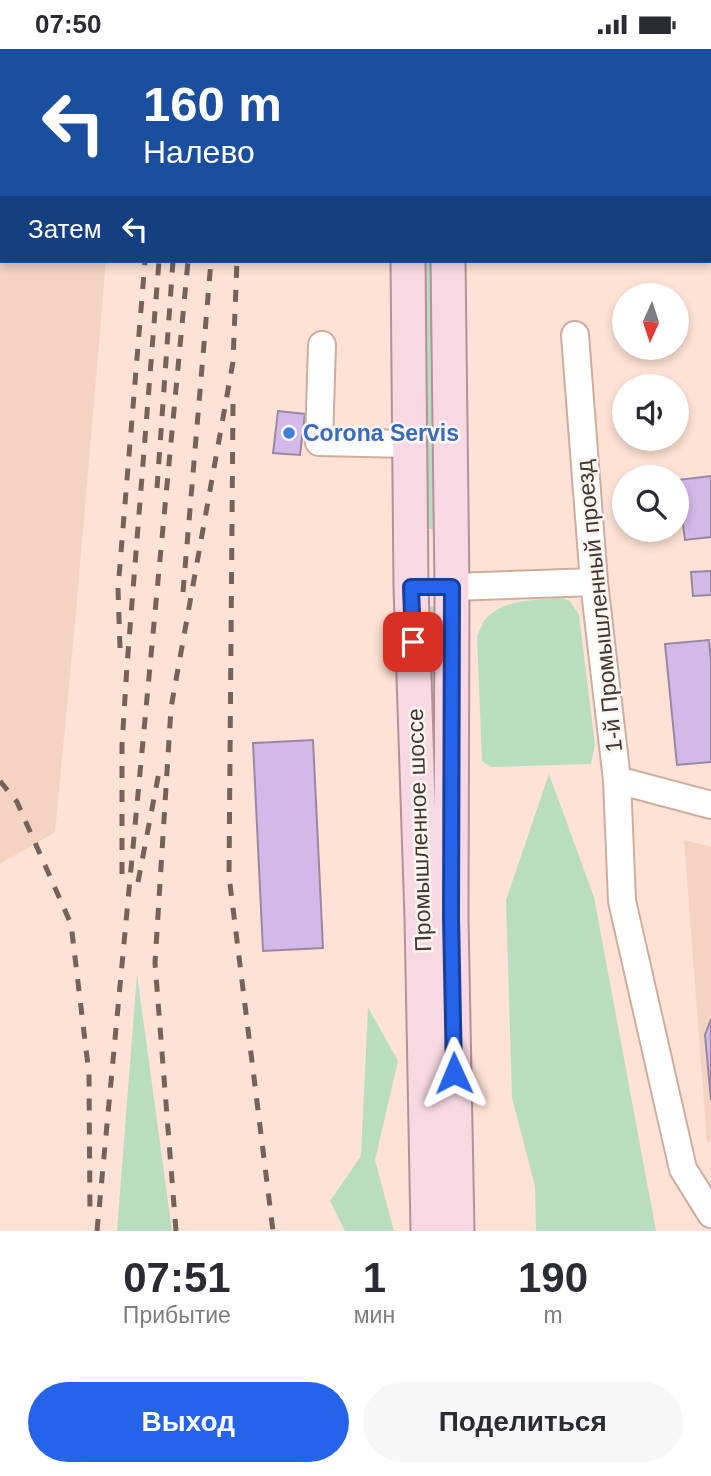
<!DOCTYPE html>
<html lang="ru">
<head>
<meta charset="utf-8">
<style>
	:root { --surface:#fff; --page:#f7f7f7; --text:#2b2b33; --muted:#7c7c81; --accent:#2563eb }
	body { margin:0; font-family:Helvetica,sans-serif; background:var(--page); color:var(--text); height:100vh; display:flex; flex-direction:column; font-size:26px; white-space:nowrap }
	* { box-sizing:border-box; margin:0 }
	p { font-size:23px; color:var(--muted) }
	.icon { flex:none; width:38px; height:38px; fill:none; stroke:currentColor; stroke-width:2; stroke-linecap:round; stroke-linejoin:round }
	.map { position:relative; height:1182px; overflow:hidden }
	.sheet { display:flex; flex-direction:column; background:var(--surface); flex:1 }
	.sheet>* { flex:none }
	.hud { position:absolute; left:0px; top:0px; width:712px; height:214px; box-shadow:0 4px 10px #0003; background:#1a4fa0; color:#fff; overflow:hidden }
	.needle { width:46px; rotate:183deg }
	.tools { position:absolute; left:612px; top:234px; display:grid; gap:14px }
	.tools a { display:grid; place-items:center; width:77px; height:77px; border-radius:50%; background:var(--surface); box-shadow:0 4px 10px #0003; font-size:35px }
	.pin { position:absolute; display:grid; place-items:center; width:60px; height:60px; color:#fff; margin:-30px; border-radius:14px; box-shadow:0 4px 10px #0006 }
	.me { position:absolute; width:77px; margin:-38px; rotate:359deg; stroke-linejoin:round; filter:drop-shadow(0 0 5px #0008) }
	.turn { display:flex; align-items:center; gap:24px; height:147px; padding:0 28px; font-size:32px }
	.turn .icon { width:91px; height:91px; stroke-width:2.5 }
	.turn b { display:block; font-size:49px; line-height:60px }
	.then { display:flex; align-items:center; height:66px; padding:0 28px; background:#0003; gap:14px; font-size:26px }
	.eta { display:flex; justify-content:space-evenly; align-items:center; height:119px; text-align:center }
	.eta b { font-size:42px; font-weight:700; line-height:49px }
	.primary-button { display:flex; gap:14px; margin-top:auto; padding:14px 28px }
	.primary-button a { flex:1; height:80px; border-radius:42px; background:var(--accent); color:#fff; font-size:28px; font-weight:700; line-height:80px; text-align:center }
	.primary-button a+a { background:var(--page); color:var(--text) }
	.status { display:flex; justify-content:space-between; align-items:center; height:49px; padding:0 35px; background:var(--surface); direction:ltr }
	.status svg { height:19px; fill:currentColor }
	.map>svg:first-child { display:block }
	.built { fill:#f4d3c3 }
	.green { fill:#b9debf }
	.building { fill:#d2b9e8; stroke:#9788a4; stroke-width:2 }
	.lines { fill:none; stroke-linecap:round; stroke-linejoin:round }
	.minor-casing { stroke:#cead9d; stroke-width:30 }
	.major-casing { stroke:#b69098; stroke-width:37 }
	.minor { stroke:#fff; stroke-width:26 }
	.major { stroke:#f8d9e3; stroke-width:33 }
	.rail { stroke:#74635a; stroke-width:5; stroke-dasharray:12 12; stroke-linecap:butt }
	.route-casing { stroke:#184099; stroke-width:18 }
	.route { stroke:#2563eb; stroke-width:12 }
	.shop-dot { fill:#3f7fe0; stroke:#fcf5f1; stroke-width:2.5 }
	.labels { text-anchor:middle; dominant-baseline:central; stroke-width:5; stroke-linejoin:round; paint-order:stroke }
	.shop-label { font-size:23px; font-weight:bold; fill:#366cbe; stroke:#fcf5f1; text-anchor:start }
	.street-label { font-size:23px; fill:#443730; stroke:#fcf5f1 }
</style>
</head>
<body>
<div class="status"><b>07:50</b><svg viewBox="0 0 49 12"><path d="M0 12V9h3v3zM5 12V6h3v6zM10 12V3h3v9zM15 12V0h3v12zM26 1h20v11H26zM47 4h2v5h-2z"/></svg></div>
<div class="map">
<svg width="711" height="1182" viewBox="0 0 711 1182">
	<rect width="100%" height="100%" fill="#fee2d5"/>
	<!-- built -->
	<path class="built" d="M0 0H123L2 2V212H106L76 563 55 783 0 815Z
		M684 791 711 798V1093H707Z"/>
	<!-- green -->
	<path class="green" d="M419 212H435L437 480H421Z
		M562 549 570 552 579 566 595 696 591 715 491 718 482 712 477 588C479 583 481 577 484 572 498 551 539 550 562 549Z
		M440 557 437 726H431L424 558Z
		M549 725 594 848 656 1182H536L535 1137 512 1049 506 851Z
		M137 925 172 1182H117Z
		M368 958 398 1012 375 1111 394 1182H345L330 1152 361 1107Z"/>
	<!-- building -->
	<path class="building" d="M278 362 305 365 300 406 273 404Z
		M711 427V488L685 491 677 431Z
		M711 522V546L693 547 691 523Z
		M709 591 711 612V713L677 716 665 595Z
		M313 691 323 899 263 902 253 694Z
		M711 970V1051L705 986Z"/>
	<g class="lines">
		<defs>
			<path id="minor" d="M558 0 559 2
				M575 286 594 533 617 731 711 756
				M322 296 319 393 409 395
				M452 538 594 533
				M617 731 622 852 683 1120 711 1165"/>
			<path id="major" d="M415 2V0
				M455 2V0
				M408 212 411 538 422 869 428 1182
				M448 212 452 538 451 868 457 1182"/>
		</defs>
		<!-- minor casing -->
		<use href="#minor" class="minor-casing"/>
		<!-- major casing -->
		<use href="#major" class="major-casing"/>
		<!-- minor -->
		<use href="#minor" class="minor"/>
		<!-- major -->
		<use href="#major" class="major"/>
		<!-- rail -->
		<path class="rail" d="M162 2V0
			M175 2V0
			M190 2V0
			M208 2V0
			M228 2V0
			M246 2V0
			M266 2V0
			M233 355 229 827 273 1182
			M157 439 173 212
			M183 543 211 212
			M120 599 118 540 145 212
			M0 732 17 753 71 875 89 1025 90 1169
			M122 825V696L127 617 159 212
			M138 833 159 723
			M97 1182 188 212
			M176 1182 155 914 171 659 233 313 237 212"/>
	</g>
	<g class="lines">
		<defs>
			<path id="route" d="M413 593 411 538H452L451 868 454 1024"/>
		</defs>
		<!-- route casing -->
		<use href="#route" class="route-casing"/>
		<!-- route -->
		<use href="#route" class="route"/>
	</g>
	<!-- markers -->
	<circle class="shop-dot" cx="289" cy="384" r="7"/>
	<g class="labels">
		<!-- shop labels -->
		<g class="shop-label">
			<text x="303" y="384">Corona Servis</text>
		</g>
		<!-- street labels -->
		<g class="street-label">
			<text transform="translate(599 557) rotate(-96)">1-й Промышленный проезд</text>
			<text transform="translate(419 781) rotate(-92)">Промышленное шоссе</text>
		</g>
	</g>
</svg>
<div class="tools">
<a><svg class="needle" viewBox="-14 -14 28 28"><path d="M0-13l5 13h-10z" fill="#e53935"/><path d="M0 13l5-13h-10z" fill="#7c7c81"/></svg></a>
<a><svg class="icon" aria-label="sound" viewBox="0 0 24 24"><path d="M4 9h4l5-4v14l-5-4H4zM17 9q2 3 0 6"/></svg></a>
<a><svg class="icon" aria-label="search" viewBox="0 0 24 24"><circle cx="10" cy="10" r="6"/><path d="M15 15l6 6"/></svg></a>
</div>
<div class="pin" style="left:413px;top:593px;background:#d93025"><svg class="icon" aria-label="arrive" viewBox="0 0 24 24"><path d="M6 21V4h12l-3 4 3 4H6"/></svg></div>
<svg class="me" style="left:454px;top:1024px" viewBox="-20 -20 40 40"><path d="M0-17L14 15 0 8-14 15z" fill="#2563eb" stroke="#fff" stroke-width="4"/></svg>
<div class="hud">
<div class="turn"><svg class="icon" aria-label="left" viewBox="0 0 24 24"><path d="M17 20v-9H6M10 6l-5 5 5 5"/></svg><div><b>160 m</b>Налево</div></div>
<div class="then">Затем<svg class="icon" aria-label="left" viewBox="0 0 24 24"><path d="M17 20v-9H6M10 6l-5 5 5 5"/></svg></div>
</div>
</div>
<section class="sheet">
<div class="eta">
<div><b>07:51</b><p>Прибытие</p></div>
<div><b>1</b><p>мин</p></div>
<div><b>190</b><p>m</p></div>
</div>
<div class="primary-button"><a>Выход</a><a>Поделиться</a></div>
</section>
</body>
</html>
